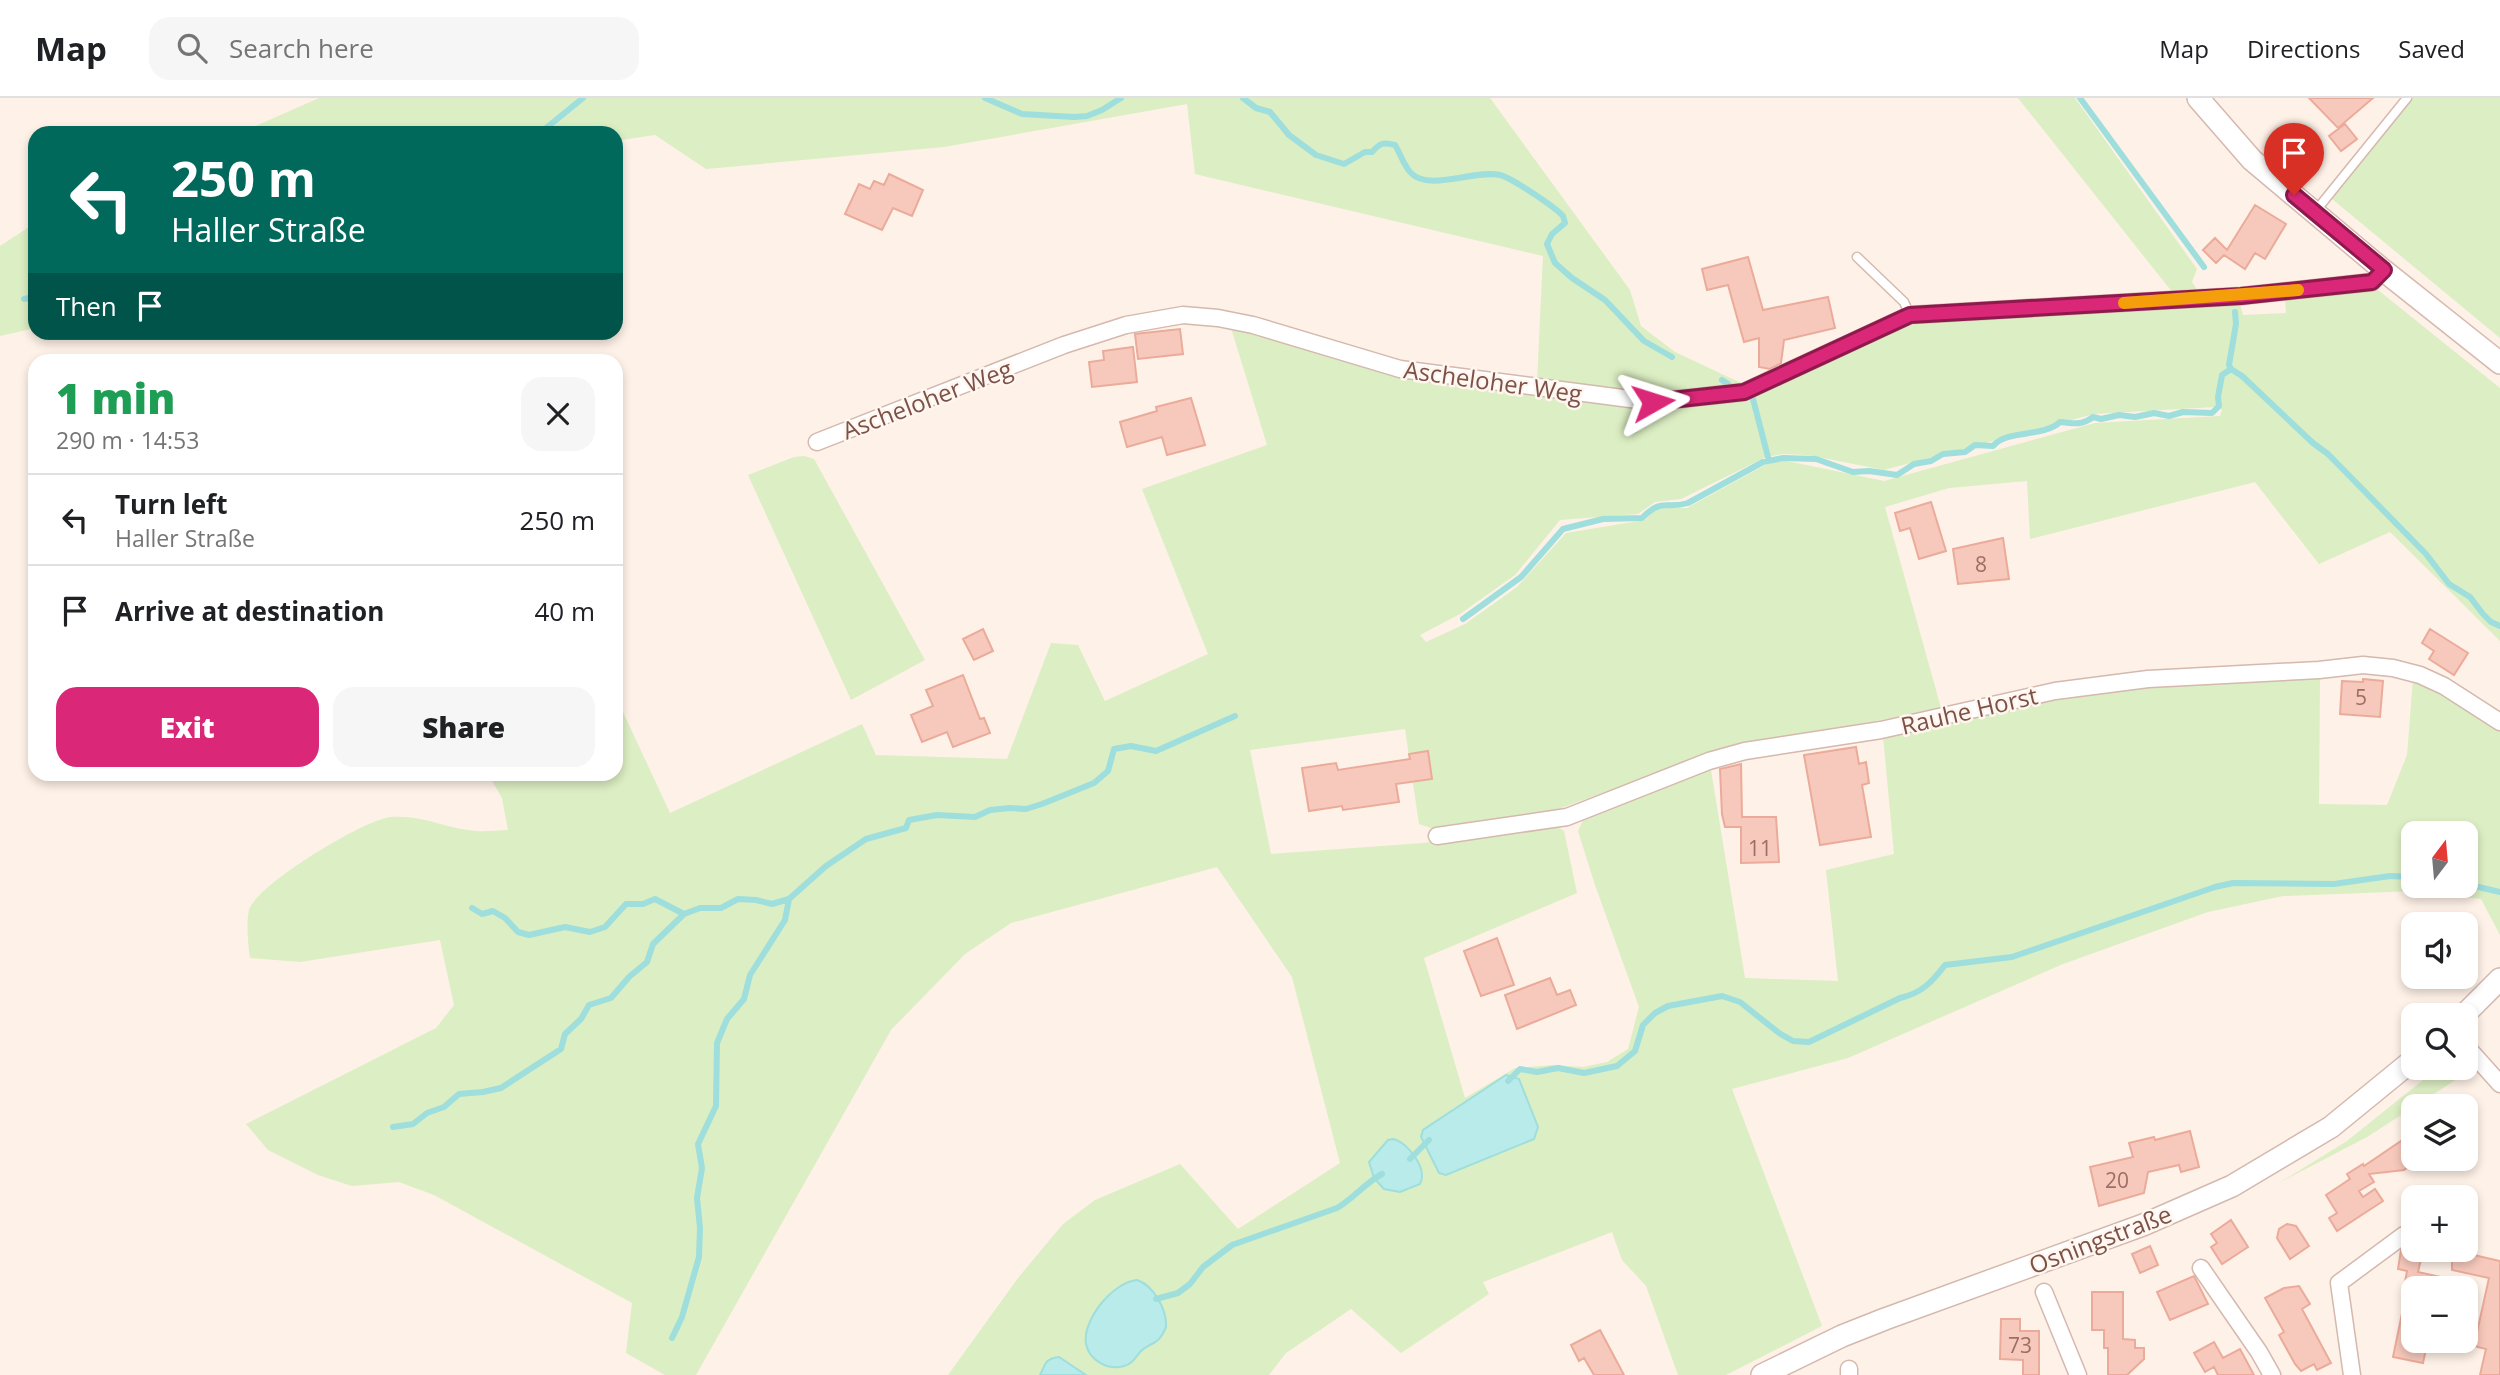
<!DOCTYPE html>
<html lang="en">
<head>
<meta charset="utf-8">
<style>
	:root { --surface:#fff; --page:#f6f6f6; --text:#202124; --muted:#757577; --line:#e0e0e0; --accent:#db2777 }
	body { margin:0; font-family:"Open Sans",sans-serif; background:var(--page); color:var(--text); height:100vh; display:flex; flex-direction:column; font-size:26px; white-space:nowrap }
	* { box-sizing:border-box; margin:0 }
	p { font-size:23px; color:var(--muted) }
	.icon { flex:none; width:38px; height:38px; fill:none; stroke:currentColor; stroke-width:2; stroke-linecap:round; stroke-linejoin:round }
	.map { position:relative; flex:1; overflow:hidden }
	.sheet { position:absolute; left:28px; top:256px; width:595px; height:427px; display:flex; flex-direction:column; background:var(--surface); border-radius:21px; box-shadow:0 4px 10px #0003 }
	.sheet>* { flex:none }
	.banner { position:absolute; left:28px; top:28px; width:595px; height:214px; border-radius:21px; box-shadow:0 4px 10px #0003; background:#00695c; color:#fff; overflow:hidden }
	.needle { width:46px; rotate:16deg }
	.buttons { position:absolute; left:2401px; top:723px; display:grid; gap:14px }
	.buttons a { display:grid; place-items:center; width:77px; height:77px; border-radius:14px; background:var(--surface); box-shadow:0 4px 10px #0003; font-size:35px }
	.pin { position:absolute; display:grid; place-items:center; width:60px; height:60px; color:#fff; margin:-72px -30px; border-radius:50% 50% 50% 0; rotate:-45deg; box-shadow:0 0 7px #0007 }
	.pin .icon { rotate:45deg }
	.me { position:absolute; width:77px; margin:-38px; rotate:84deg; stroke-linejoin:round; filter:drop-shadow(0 0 5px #0008) }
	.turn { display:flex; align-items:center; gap:24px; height:147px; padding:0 28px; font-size:32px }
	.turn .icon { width:91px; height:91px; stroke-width:2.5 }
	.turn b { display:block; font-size:49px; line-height:60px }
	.then { display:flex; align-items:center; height:66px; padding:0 28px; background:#0003; gap:14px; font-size:26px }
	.round { display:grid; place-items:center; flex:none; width:74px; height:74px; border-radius:21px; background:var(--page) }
	.summary { display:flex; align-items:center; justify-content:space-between; height:119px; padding:0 28px }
	h1 { font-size:42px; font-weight:800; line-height:52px; color:#1e9e55 }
	.action { display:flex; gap:14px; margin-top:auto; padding:14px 28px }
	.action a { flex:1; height:80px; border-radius:21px; background:var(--accent); color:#fff; font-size:28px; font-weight:800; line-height:80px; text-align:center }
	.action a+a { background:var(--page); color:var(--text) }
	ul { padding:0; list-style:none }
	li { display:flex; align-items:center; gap:21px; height:91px; padding:0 28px; border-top:2px solid var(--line) }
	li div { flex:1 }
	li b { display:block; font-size:26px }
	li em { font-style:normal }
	header { display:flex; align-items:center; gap:42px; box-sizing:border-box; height:98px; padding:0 35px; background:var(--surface); border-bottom:2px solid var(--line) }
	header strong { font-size:33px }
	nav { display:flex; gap:38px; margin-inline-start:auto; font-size:24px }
	.search { width:490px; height:63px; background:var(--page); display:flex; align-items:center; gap:18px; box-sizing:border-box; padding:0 24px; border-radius:21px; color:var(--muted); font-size:26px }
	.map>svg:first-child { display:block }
	.green { fill:#dceec3; fill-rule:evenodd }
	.water { fill:#b9ebea; stroke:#9ededd; stroke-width:2 }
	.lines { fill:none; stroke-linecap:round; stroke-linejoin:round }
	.stream { stroke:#9ededd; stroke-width:6 }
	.building { fill:#f7c9bc; stroke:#ebab9a; stroke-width:2 }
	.service-casing { stroke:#d5b8ae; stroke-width:11 }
	.minor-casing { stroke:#d5b8ae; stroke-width:19 }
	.tertiary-casing { stroke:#d5b8ae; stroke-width:24 }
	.service { stroke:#fff; stroke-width:8 }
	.minor { stroke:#fff; stroke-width:16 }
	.tertiary { stroke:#fff; stroke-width:21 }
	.route-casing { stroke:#8e194d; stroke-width:18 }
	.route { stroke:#db2777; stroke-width:12 }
	.slow { stroke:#f59e0b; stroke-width:12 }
	.labels { text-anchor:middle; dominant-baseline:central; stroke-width:5; stroke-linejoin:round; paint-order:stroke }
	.number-label { font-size:21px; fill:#9a6f65 }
	.street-label { font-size:24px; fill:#7b5148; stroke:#fff6ef }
</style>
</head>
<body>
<header>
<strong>Map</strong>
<div class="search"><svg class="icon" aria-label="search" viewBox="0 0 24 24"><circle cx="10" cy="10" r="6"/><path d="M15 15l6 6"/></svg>Search here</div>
<nav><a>Map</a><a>Directions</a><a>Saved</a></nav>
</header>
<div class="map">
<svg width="2500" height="1277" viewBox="0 0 2500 1277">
	<rect width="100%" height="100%" fill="#fef1e7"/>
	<!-- green -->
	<path class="green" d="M319 0H1490L1630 192 1641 228 1675 254 1741 285 1652 296 1537 284 1543 158 1195 76 1187 6 944 49 706 71 655 37 621 42 616 45V35H240Z
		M2018 0H2075L2197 171 2192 184 2199 194 2173 195Z
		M2411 0H2500V240L2332 101Z
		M35 125V230L0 238V148Z
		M2378 192 2500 290V543L2390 434 2319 466 2255 384 2030 441 2027 383 1949 390 1885 409 1941 610 1709 656 1542 717 1434 731 1419 726 1405 631 1250 652 1271 756 1423 745 1556 728 1564 733 1577 795 1424 860 1465 1000 1515 970 1553 967 1583 969 1607 964 1628 951 1639 909 1595 787 1578 733 1585 718 1710 666 1745 880 1838 883 1826 772 1894 756 1883 638 2055 599 2151 587 2320 581 2319 706 2387 707 2407 657 2413 581 2454 602 2500 633V837L2481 801 2416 793 2283 798 2208 814 2063 866 1848 960 1732 991 1822 1228 1726 1277H1678L1646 1188 1622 1162 1612 1134 1483 1184 1489 1196 1401 1255 1351 1211 1286 1255 1269 1277H948L1018 1180 1063 1126 1095 1102 1180 1066 1238 1131 1340 1065 1292 879 1217 769 1011 825 965 856 891 932 696 1277H665L626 1255 632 1205 434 1097 399 1084 352 1088 318 1077 268 1052 246 1026 436 930 454 907 440 842 300 864 250 860C248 845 246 827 249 812 256 787 365 721 391 719 425 717 446 731 476 733 487 734 498 732 508 732L502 700 488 676H616V599L670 715 862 626 876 657 1007 661 1051 545 1078 547 1105 603 1208 556 1142 391 1267 347 1231 230 1390 276 1539 298 1653 311 1743 302 1893 231 1938 221 2240 205 2243 217 2286 215 2285 200ZM2215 309 2222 312 2220 318 2095 325 1884 383 1782 362 1765 367 1687 410H1657L1645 422 1566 435 1517 489 1465 526 1426 544 1420 537 1460 516 1515 477 1560 422 1638 416 1655 404 1681 401 1766 359 1783 356 1808 357 1884 372 2094 316ZM2413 735H2466V788H2413Z
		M804 358 814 361 925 562 851 602 748 377 794 359Z
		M2438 970H2463L2468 974 2367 1039 2279 1085 2347 1043Z"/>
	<!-- water -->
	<path class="water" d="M1506 977 1519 981 1538 1029 1534 1041 1446 1077 1439 1075 1421 1039 1423 1032Z
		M1393 1041C1408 1044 1428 1071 1420 1086L1400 1094 1384 1091 1374 1080 1369 1064 1388 1042Z
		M1137 1182C1153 1187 1167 1211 1166 1229 1157 1250 1152 1242 1140 1254 1135 1260 1132 1266 1124 1268 1108 1273 1089 1262 1086 1246 1082 1222 1113 1184 1137 1182Z
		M1059 1259 1086 1277H1040C1046 1266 1044 1261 1059 1259Z"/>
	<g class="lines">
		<!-- stream -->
		<path class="stream" d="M985 0 1022 16 1074 19 1087 18 1102 12 1121 0
			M1243 0 1256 10 1270 14 1289 37 1316 57 1344 66 1365 54H1372C1380 45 1383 44 1395 47 1400 55 1404 68 1411 75 1429 94 1476 71 1500 77 1512 80 1555 109 1563 118L1565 125 1552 136 1547 146 1555 165 1572 180 1605 202 1644 243 1672 259
			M2080 0 2204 169
			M540 35 583 0
			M32 142 35 141
			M24 201 35 199
			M2231 271 2229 267 2236 226 2235 214
			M1722 282 1728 286
			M1753 301 1769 363
			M1463 521 1521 479 1563 431 1603 421 1642 420C1663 399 1665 412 1688 405L1763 364 1783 360 1816 361 1853 374 1869 373 1897 377 1914 366 1931 363 1943 356 1965 354 1975 347 1993 348C2008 331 2043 340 2060 324 2074 325 2081 328 2093 319L2101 321 2119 317 2135 319 2154 315 2169 318 2183 314 2212 315 2219 308 2218 299 2222 277 2231 271 2242 278 2313 345 2328 356 2426 456 2449 486 2470 499 2483 516 2491 524 2500 528
			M2466 786 2500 794
			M472 810 482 816 493 813 505 820 518 834 529 837 565 829 590 834 605 829 626 806H643L655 801 684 816
			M1508 983 1520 971 1537 974 1558 970 1584 975 1617 968 1635 953 1643 927 1655 915 1668 908 1722 898 1740 904 1779 935 1793 943 1809 944 1900 900C1922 895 1932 884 1945 867L2012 859 2215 789 2233 785 2334 786 2390 778 2413 779
			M393 1029 413 1026 427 1015 444 1009 459 996 483 994 501 990 561 951 565 936 581 921 589 907 611 900 629 879 647 864 653 846 684 816 700 810H721L738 801 756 802 772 806 789 801 826 768 866 741 906 730 909 722 937 717 975 719 990 712 1010 710 1026 711 1042 706 1094 685 1108 673 1114 651 1131 648 1156 653 1235 618
			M1410 1061 1429 1042
			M1156 1201 1178 1195 1190 1186 1203 1169 1232 1147 1337 1110C1353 1101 1365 1085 1382 1076
			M672 1240 682 1219 699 1159 700 1130 697 1100 702 1070 698 1046 716 1008 717 945 727 921 744 901 750 877 785 822 789 801"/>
	</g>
	<!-- building -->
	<path class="building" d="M2309 0H2373L2338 30Z
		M2345 26 2357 41 2341 53 2329 38Z
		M889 76 923 92 912 118 893 110 882 132 845 116 859 86 870 91 874 83 884 87Z
		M2255 107 2286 126 2265 161 2255 155 2245 171 2224 157 2216 165 2203 152 2215 140 2227 152Z
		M1748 159 1763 212 1828 199 1835 230 1784 242 1781 265 1770 271 1759 269V240L1744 244 1728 187 1707 192 1702 171Z
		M1180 231 1183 256 1138 261 1135 236Z
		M1133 249 1137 284 1092 289 1089 264 1104 262 1103 253Z
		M1191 300 1205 347 1167 357 1162 339 1127 349 1120 324 1157 313 1156 309Z
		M1931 404 1946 453 1919 461 1910 430 1900 433 1895 415Z
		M2003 440 2009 481 1958 486 1953 451Z
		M983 531 993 553 974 562 963 541Z
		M2430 531 2468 555 2454 577 2429 561 2434 553 2422 545Z
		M963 577 980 621 984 620 990 635 953 649 947 634 922 644 911 617 933 608 926 592Z
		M2363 581 2383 583 2380 619 2340 616 2342 583 2363 584Z
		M1856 649 1859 666 1866 664 1869 685 1862 687 1871 739 1820 747 1804 657Z
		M1428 653 1432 681 1396 686 1399 704 1343 712 1342 708 1309 713 1302 670 1336 665 1338 672 1410 661 1409 656Z
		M1741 666 1742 719H1776L1779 764 1741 765V729H1725L1722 716 1720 671Z
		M1497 840 1514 887 1481 898 1464 853Z
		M1550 880 1557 897 1570 892 1576 907 1517 931 1505 897Z
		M2190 1033 2199 1069 2181 1074 2179 1067 2148 1074 2144 1095 2099 1108 2090 1069 2133 1059 2129 1045 2154 1039 2155 1042Z
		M2407 1039 2413 1048V1065L2404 1072 2369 1076 2374 1084 2359 1093 2363 1099 2375 1091 2383 1103 2337 1133 2329 1120 2337 1115 2326 1097 2350 1081 2347 1076 2363 1066 2364 1068Z
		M2231 1122 2248 1149 2222 1166 2211 1149 2217 1145 2211 1136Z
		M2287 1126 2296 1128 2309 1148 2290 1161 2277 1140 2279 1131Z
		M2150 1148 2158 1167 2140 1175 2132 1156Z
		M2401 1152 2422 1157 2418 1174 2459 1183V1190H2404L2407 1173 2398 1171Z
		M2452 1152 2500 1163V1277H2480L2486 1251 2474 1248 2489 1180 2452 1172Z
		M2194 1178 2208 1206 2170 1222 2157 1194Z
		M2299 1188 2310 1206 2302 1211 2331 1265 2317 1272 2314 1266 2301 1273 2295 1266 2279 1237 2284 1234 2265 1200 2284 1190Z
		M2092 1194H2123V1241L2135 1242V1250H2144V1261L2127 1277H2108V1250H2104V1232H2092Z
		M2406 1196 2413 1197V1242H2428L2423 1265 2393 1259Z
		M2001 1221H2020V1233H2039V1277H2023V1262L2000 1261Z
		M1600 1232 1624 1277H1594L1584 1260 1579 1263 1571 1247Z
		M2214 1244 2223 1260 2240 1251 2254 1277H2218L2214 1269 2205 1274 2194 1255Z"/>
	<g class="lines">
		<defs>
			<path id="service" d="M2314 115 2407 0
				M1857 159 1904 204 1910 217"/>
			<path id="minor" d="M817 344 1064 247 1126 227 1183 217 1218 220 1253 227 1400 271 1653 304 1744 294 1910 217 2241 198 2372 184 2383 172
				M1437 738 1567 719 1709 663 1745 653 1881 632 2055 593 2148 581 2319 572 2363 567 2393 570 2420 577 2444 588 2500 624
				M2466 948 2500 986
				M2201 1170 2259 1254 2272 1277
				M2044 1194 2078 1277
				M1849 1271V1277
				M2352 1277 2339 1185 2404 1137 2413 1134"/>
			<path id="tertiary" d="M2198 0 2252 62 2383 172 2500 265
				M2464 917 2500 881
				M1762 1277 1842 1238 1885 1221 2143 1127 2232 1088 2331 1029 2413 962"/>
		</defs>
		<!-- service casing -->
		<use href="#service" class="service-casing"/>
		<!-- minor casing -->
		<use href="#minor" class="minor-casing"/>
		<!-- tertiary casing -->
		<use href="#tertiary" class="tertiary-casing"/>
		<!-- service -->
		<use href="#service" class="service"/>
		<!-- minor -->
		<use href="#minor" class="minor"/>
		<!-- tertiary -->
		<use href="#tertiary" class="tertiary"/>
	</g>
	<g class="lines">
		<defs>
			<path id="route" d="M1653 304 1744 294 1910 217 2241 198 2372 184 2384 172 2294 97"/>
		</defs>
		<!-- route casing -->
		<use href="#route" class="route-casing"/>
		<!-- route -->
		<use href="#route" class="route"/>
		<!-- slow -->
		<path class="slow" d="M2124 205 2298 192"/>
	</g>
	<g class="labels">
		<!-- number labels -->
		<g class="number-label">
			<text x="1981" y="466">8</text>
			<text x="2361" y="599">5</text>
			<text x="1760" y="750">11</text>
			<text x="2117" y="1082">20</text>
			<text x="2020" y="1247">73</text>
		</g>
		<!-- street labels -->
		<g class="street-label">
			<text transform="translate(1493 283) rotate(8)">Ascheloher Weg</text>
			<text transform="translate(927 301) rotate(-21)">Ascheloher Weg</text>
			<text transform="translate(1969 612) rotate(-13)">Rauhe Horst</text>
			<text transform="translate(2100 1141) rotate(-21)">Osningstraße</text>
		</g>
	</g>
</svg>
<div class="buttons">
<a><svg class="needle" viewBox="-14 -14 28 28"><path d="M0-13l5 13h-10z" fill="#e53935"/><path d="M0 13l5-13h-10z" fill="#757577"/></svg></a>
<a><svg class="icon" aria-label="sound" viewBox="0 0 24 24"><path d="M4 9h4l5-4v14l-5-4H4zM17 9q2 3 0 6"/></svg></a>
<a><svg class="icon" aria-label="search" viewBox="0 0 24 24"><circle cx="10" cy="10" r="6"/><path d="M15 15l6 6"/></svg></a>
<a><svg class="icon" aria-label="layers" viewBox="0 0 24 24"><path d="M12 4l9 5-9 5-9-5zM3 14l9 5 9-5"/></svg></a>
<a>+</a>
<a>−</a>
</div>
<div class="pin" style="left:2294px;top:97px;background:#d93025"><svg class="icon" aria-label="arrive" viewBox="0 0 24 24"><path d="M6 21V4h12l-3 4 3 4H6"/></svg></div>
<svg class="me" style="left:1653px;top:304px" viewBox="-20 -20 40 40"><path d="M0-17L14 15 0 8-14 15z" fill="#db2777" stroke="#fff" stroke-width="4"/></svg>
<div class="banner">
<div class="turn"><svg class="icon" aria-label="left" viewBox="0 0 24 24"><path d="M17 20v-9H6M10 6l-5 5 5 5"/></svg><div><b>250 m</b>Haller Straße</div></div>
<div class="then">Then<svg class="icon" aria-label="arrive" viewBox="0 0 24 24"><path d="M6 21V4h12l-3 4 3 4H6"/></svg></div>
</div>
<section class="sheet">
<div class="summary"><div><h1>1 min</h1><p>290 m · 14:53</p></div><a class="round"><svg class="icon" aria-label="close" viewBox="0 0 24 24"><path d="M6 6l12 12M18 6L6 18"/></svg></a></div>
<ul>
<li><svg class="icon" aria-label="left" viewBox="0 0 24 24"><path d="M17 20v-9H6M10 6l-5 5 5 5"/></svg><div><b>Turn left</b><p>Haller Straße</p></div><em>250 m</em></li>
<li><svg class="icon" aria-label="arrive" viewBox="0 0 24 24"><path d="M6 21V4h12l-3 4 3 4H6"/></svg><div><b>Arrive at destination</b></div><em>40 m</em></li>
</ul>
<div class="action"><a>Exit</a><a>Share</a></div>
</section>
</div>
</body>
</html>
